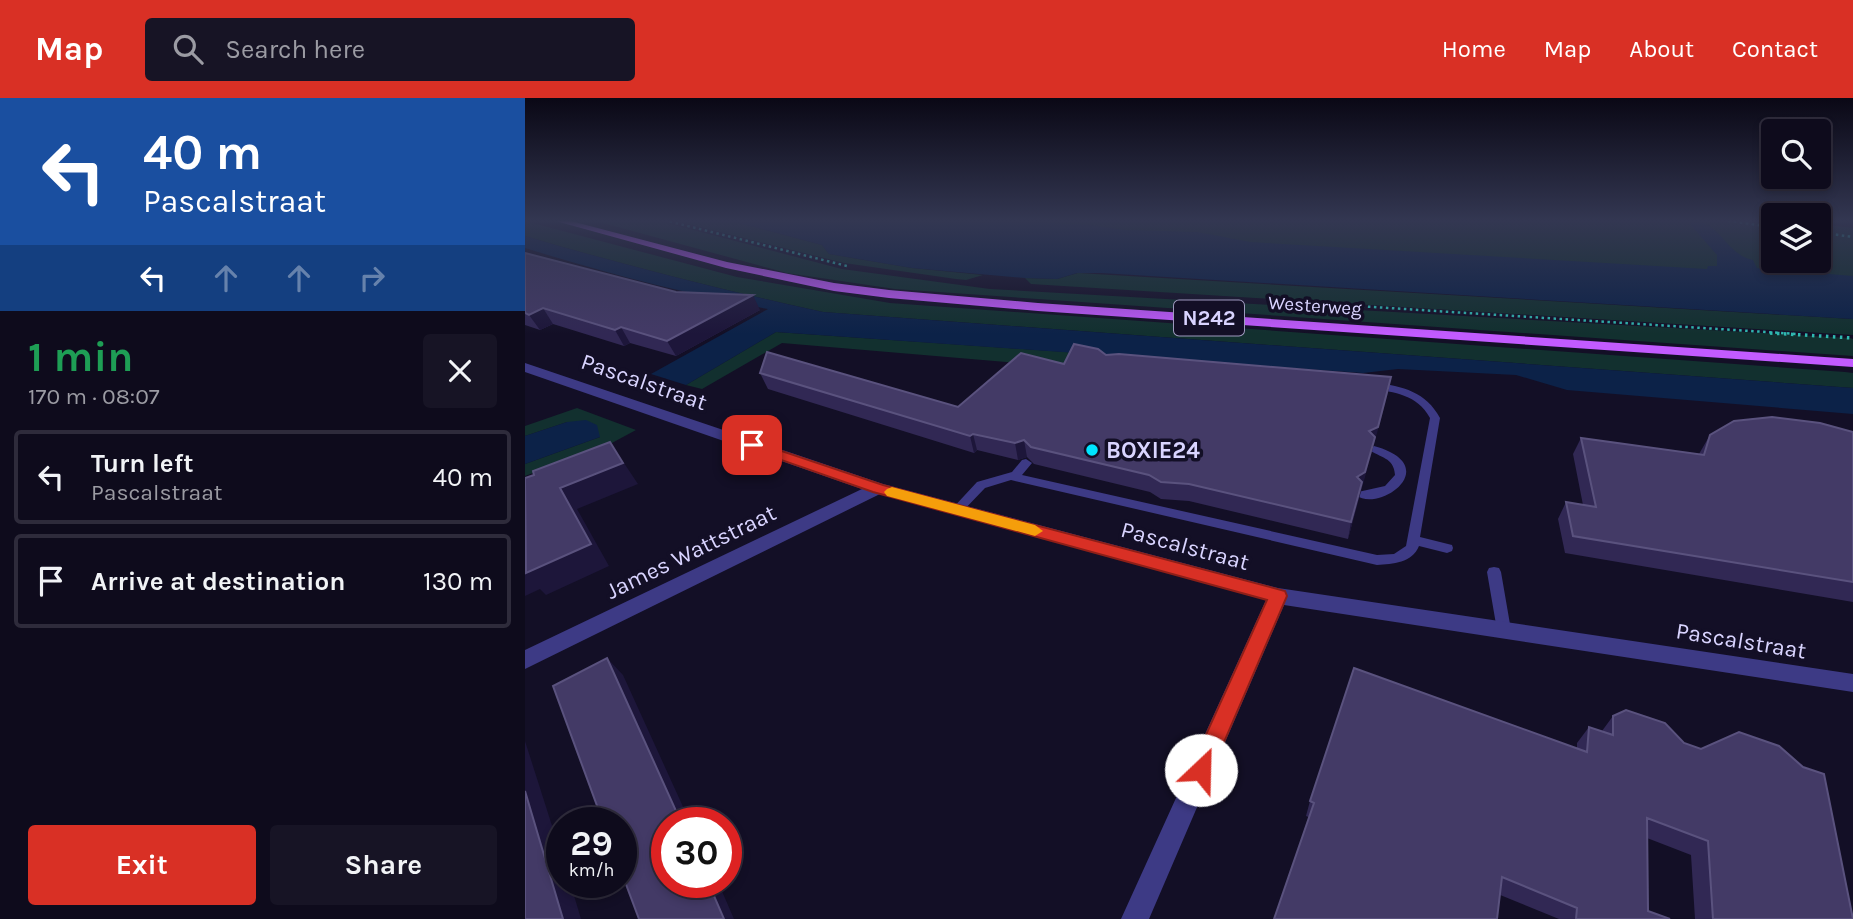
<!DOCTYPE html>
<html lang="en">
<head>
<meta charset="utf-8">
<style>
	:root { --surface:#0e0b1c; --page:#171425; --text:#f1f3f6; --muted:#9b9ba3; --line:#2e2b3b; --accent:#d93025 }
	body { margin:0; font-family:Karla,sans-serif; background:var(--page); color:var(--text); height:100vh; display:flex; flex-direction:column; font-size:26px; white-space:nowrap }
	* { box-sizing:border-box; margin:0 }
	p { font-size:23px; color:var(--muted) }
	.icon { flex:none; width:38px; height:38px; fill:none; stroke:currentColor; stroke-width:2; stroke-linecap:round; stroke-linejoin:round }
	.map { position:relative; flex:1; overflow:hidden }
	.side { display:flex; flex-direction:column; background:var(--surface); width:525px }
	.side>* { flex:none }
	.top-card { background:#1a4fa0; color:#fff; overflow:hidden }
	.buttons { position:absolute; left:1236px; top:21px; display:grid; gap:14px }
	.buttons a { display:grid; place-items:center; width:70px; height:70px; border-radius:7px; background:var(--surface); box-shadow:0 4px 10px #0003,0 0 0 2px var(--line); font-size:35px }
	.speed { position:absolute; left:21px; top:709px; display:flex; gap:14px; font-size:35px; font-weight:700; text-align:center }
	.speed>* { display:grid; place-content:center; width:91px; height:91px; border-radius:50%; background:var(--surface); box-shadow:0 4px 10px #0003,0 0 0 2px var(--line); line-height:1 }
	.speed small { font-size:18px; font-weight:400 }
	.speed .limit { border:10px solid #d22; background:#fff; color:#111 }
	.pin { position:absolute; display:grid; place-items:center; width:60px; height:60px; color:#fff; margin:-30px; border-radius:14px; box-shadow:0 4px 10px #0006 }
	.me { position:absolute; width:77px; margin:-38px; rotate:24deg; stroke-linejoin:round; filter:drop-shadow(0 0 5px #0008) }
	.turn { display:flex; align-items:center; gap:24px; height:147px; padding:0 28px; font-size:32px }
	.turn .icon { width:91px; height:91px; stroke-width:2.5 }
	.turn b { display:block; font-size:49px; line-height:60px }
	.lanes { display:flex; align-items:center; height:66px; padding:0 28px; background:#0003; justify-content:center; gap:35px; direction:ltr }
	.lanes .off { opacity:.35 }
	.round { display:grid; place-items:center; flex:none; width:74px; height:74px; border-radius:7px; background:var(--page) }
	.overview { display:flex; align-items:center; justify-content:space-between; height:119px; padding:0 28px }
	h1 { font-size:42px; font-weight:700; line-height:52px; color:#1e9e55 }
	.action { display:flex; gap:14px; margin-top:auto; padding:14px 28px }
	.action a { flex:1; height:80px; border-radius:7px; background:var(--accent); color:#fff; font-size:28px; font-weight:700; line-height:80px; text-align:center }
	.action a+a { background:var(--page); color:var(--text) }
	ul { padding:0; list-style:none }
	li { display:flex; align-items:center; gap:21px; height:94px; margin:0 14px 10px; padding:0 14px; border:4px solid var(--line); border-radius:7px }
	li div { flex:1 }
	li b { display:block; font-size:26px }
	li em { font-style:normal }
	header { display:flex; align-items:center; gap:42px; box-sizing:border-box; height:98px; padding:0 35px; background:var(--accent); color:#fff }
	header strong { font-size:33px }
	nav { display:flex; gap:38px; margin-inline-start:auto; font-size:24px }
	.search { width:490px; height:63px; background:var(--page); display:flex; align-items:center; gap:18px; box-sizing:border-box; padding:0 24px; border-radius:7px; color:var(--muted); font-size:26px }
	main { display:flex; flex:1; min-height:0 }
	.map>svg:first-child { display:block }
	.green { fill:#12302f }
	.water { fill:#0c2248 }
	.lines { fill:none; stroke-linecap:round; stroke-linejoin:round }
	.path-far1 { stroke:#2fb8b0; stroke-width:2.5; stroke-dasharray:2.5 3.5; stroke-linecap:butt }
	.path { stroke:#2fb8b0; stroke-width:3.5; stroke-dasharray:2.5 4.5; stroke-linecap:butt }
	.service { fill:#3d3a85; fill-rule:evenodd }
	.minor { fill:#3d3a85; fill-rule:evenodd }
	.primary { fill:#c25bff; fill-rule:evenodd }
	.wall { fill:#312854 }
	.shaded-wall { fill:#1d163a }
	.building { fill:#433a66; stroke:#5a527e; stroke-width:2 }
	.route { fill:#d93025; stroke:#8d1f18; stroke-width:2 }
	.slow { fill:#f59e0b }
	.poi-dot { fill:#00e5ff; stroke:#130f26; stroke-width:2.5 }
	.labels { text-anchor:middle; dominant-baseline:central; stroke-width:7; stroke-linejoin:round; paint-order:stroke }
	.far-street-label { font-size:19px; fill:#d9d4ff; stroke:#130f26 }
	.shield { fill:#130f26; stroke:#9e99be; stroke-width:2 }
	.shield-label { font-size:21px; font-weight:bold; fill:#d9d4ff }
	.street-label { font-size:23px; fill:#d9d4ff; stroke:#130f26 }
	.poi-label { font-size:23px; font-weight:bold; fill:#d9d4ff; stroke:#130f26; text-anchor:start }
</style>
</head>
<body>
<header>
<strong>Map</strong>
<div class="search"><svg class="icon" aria-label="search" viewBox="0 0 24 24"><circle cx="10" cy="10" r="6"/><path d="M15 15l6 6"/></svg>Search here</div>
<nav><a>Home</a><a>Map</a><a>About</a><a>Contact</a></nav>
</header>
<main>
<section class="side">
<div class="top-card">
<div class="turn"><svg class="icon" aria-label="left" viewBox="0 0 24 24"><path d="M17 20v-9H6M10 6l-5 5 5 5"/></svg><div><b>40 m</b>Pascalstraat</div></div>
<div class="lanes"><svg class="icon" aria-label="left" viewBox="0 0 24 24"><path d="M17 20v-9H6M10 6l-5 5 5 5"/></svg><svg class="icon off" aria-label="ahead" viewBox="0 0 24 24"><path d="M12 20V5M6 11l6-6 6 6"/></svg><svg class="icon off" aria-label="ahead" viewBox="0 0 24 24"><path d="M12 20V5M6 11l6-6 6 6"/></svg><svg class="icon off" aria-label="right" viewBox="0 0 24 24"><path d="M7 20v-9h11M14 6l5 5-5 5"/></svg></div>
</div>
<div class="overview"><div><h1>1 min</h1><p>170 m · 08:07</p></div><a class="round"><svg class="icon" aria-label="close" viewBox="0 0 24 24"><path d="M6 6l12 12M18 6L6 18"/></svg></a></div>
<ul>
<li><svg class="icon" aria-label="left" viewBox="0 0 24 24"><path d="M17 20v-9H6M10 6l-5 5 5 5"/></svg><div><b>Turn left</b><p>Pascalstraat</p></div><em>40 m</em></li>
<li><svg class="icon" aria-label="arrive" viewBox="0 0 24 24"><path d="M6 21V4h12l-3 4 3 4H6"/></svg><div><b>Arrive at destination</b></div><em>130 m</em></li>
</ul>
<div class="action"><a>Exit</a><a>Share</a></div>
</section>
<div class="map">
<svg width="1328" height="821" viewBox="0 0 1328 821">
	<rect width="100%" height="100%" fill="#130f26"/>
	<!-- green -->
	<path class="green" d="M67 122H130L317 171 465 191 1325 240 1328 241V258L370 191 262 175Z
		M147 122H203L297 147 304 156 387 170 458 177 441 182 431 181 319 165Z
		M435 122H1248V163H1293V126L1328 130V185L638 139Z
		M0 123 212 179 365 205 1320 274 1328 275V290L298 214C198 192 98 167 0 138Z
		M553 175 1328 221V237L506 186 500 180 532 181Z
		M251 234 555 255 539 269 257 245 177 291 161 287Z
		M52 310 111 332 85 346 0 378V366L75 339 42 324 0 338V328Z"/>
	<!-- water -->
	<path class="water" d="M203 122H467L566 127 599 132 673 134 725 144 1182 171 1183 168H1192V157L1164 125 1165 122C1195 122 1201 157 1228 162L1232 170 1328 178V221L576 175H552L532 181 500 180 387 170 304 156 297 147Z
		M0 138C98 167 198 192 298 214L1328 290V316L1042 292 991 277 873 271 838 275 251 234 161 287 126 276 243 211C161 196 80 175 0 150Z
		M61 322 72 327 75 339 0 366V338L42 324Z"/>
	<g class="lines">
		<!-- path-far1 -->
		<path class="path-far1" d="M139 122 322 168
			M1197 122 1248 129
			M1293 134 1328 139
			M801 206 1272 236"/>
		<!-- path -->
		<path class="path" d="M1245 235 1328 240"/>
		<!-- service -->
		<path class="service" d="M850 285C878 288 901 294 915 320L895 439 927 447 928 450 927 453 922 455 894 448C887 465 868 466 852 467L486 382 460 390 436 415 432 416 426 412 452 384 487 374 497 362 501 361 507 365 497 377 852 457 869 456 881 448 905 320C892 296 870 295 846 290L845 288Z
			M849 348C921 368 853 416 831 397L833 394 860 388 870 377C869 359 855 360 843 351Z
			M969 469 974 470 976 474 986 532 984 536 979 538 974 536 972 532 962 474 964 470Z"/>
		<!-- minor -->
		<path class="minor" d="M0 265 358 386 753 490 1328 576V594L759 507 624 821H596L741 502 355 396 0 571V552L337 391 0 274Z"/>
		<!-- primary -->
		<path class="primary" d="M27 122H42L202 164 309 185 364 192 513 205 1328 261V269L513 213 364 200 309 193 201 170Z"/>
	</g>
	<!-- wall -->
	<path class="wall" d="M0 155 151 194 235 212 151 258 105 245 99 248 28 226 15 232 0 227Z
		M581 257 866 279 823 441 664 403 636 401 625 394 509 366 502 359 493 362 452 352 449 355 243 291 235 275 433 309 539 266Z
		M1328 334V504L1040 455 1033 421 1041 404 1058 407 1048 356 1056 340 1174 356 1185 337Z
		M1088 618 1328 821H1170L1166 757 1122 740 1123 813 1145 821H1034L781 718 785 703 1052 650V645L1064 629 1077 633Z"/>
	<!-- shaded-wall -->
	<path class="shaded-wall" d="M228 197 235 212 151 258 142 243Z
		M18 210 28 226 15 232 4 217Z
		M96 229 105 245 99 248 90 232Z
		M866 279 863 295 823 441 826 424 832 379 844 333Z
		M448 336 452 352 449 355 445 338Z
		M499 342 502 359 493 362 490 345Z
		M85 344 113 386 52 411 84 468 21 497 15 491 0 498V471L35 390Z
		M82 560 98 577 165 724H156Z
		M0 643 37 759V784H45L56 821H38L0 693Z
		M183 784H193L209 821H199Z"/>
	<!-- building -->
	<path class="building" d="M0 155 151 194 228 197 142 243 96 229 90 232 18 210 4 217 0 215Z
		M549 246 573 251 581 257 594 256 866 279 853 329 844 333 850 339 840 374 832 379 837 384 826 424 664 386 636 384 624 377 506 349 499 342 490 345 448 336 445 338 235 275 242 254 433 309 496 255 539 266Z
		M1247 319 1295 325 1328 334V484L1048 438 1041 404 1071 409 1056 340 1179 357 1185 337 1209 323Z
		M85 344 98 365 35 390 66 446 1 475 0 380 9 377 8 373Z
		M82 560 156 724H142V784H183L199 821H114L96 773V724H78L28 588Z
		M829 570 1062 654 1064 629 1088 637V618L1101 612 1140 625 1159 645 1176 651 1214 634 1254 648 1278 669 1299 676 1328 821H1188L1183 743 1122 720 1123 813 1145 821H1051L1052 810 977 779 972 821H749L789 705 785 703Z
		M0 693 38 821H0Z"/>
	<!-- sky -->
	<linearGradient id="sky" x2="0" y2="1"><stop stop-color="#0a0815"/><stop offset="0.52" stop-color="#333752"/><stop offset="1" stop-color="#333752" stop-opacity="0"/></linearGradient>
	<rect width="1328" height="236" fill="url(#sky)"/>
	<!-- route -->
	<path class="route" d="M227 343 358 387 760 493 762 498 684 679 676 682 668 679 665 672 742 502 348 394 222 350 220 347Z"/>
	<!-- slow -->
	<path class="slow" d="M367 389 510 427 518 433 510 438 362 398 359 394 362 391Z"/>
	<!-- markers -->
	<circle class="poi-dot" cx="567" cy="352" r="7"/>
	<g class="labels">
		<!-- far-street labels -->
		<g class="far-street-label">
			<text transform="translate(790 208) rotate(4)">Westerweg</text>
		</g>
		<!-- shield labels -->
		<rect class="shield" x="649" y="202.5" width="70" height="35" rx="5"/>
		<g class="shield-label">
			<text x="684" y="220">N242</text>
		</g>
		<!-- street labels -->
		<g class="street-label">
			<text transform="translate(119 284) rotate(19)">Pascalstraat</text>
			<text transform="translate(660 448) rotate(15)">Pascalstraat</text>
			<text transform="translate(166 454) rotate(-26)">James Wattstraat</text>
			<text transform="translate(1216 543) rotate(9)">Pascalstraat</text>
		</g>
		<!-- poi labels -->
		<g class="poi-label">
			<text x="581" y="352">BOXIE24</text>
		</g>
	</g>
</svg>
<div class="buttons">
<a><svg class="icon" aria-label="search" viewBox="0 0 24 24"><circle cx="10" cy="10" r="6"/><path d="M15 15l6 6"/></svg></a>
<a><svg class="icon" aria-label="layers" viewBox="0 0 24 24"><path d="M12 4l9 5-9 5-9-5zM3 14l9 5 9-5"/></svg></a>
</div>
<div class="speed"><div>29<small>km/h</small></div><div class="limit">30</div></div>
<div class="pin" style="left:227px;top:347px;background:#d93025"><svg class="icon" aria-label="arrive" viewBox="0 0 24 24"><path d="M6 21V4h12l-3 4 3 4H6"/></svg></div>
<svg class="me" style="left:676px;top:672px" viewBox="-20 -20 40 40"><circle r="19" fill="#fff"/><path d="M0-13L10 11 0 6-10 11z" fill="#d93025"/></svg>
</div>
</main>
</body>
</html>
